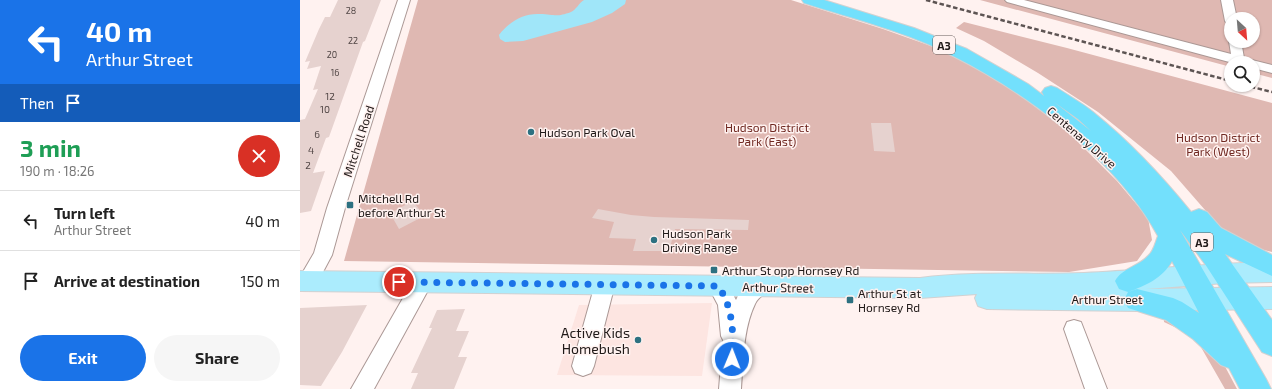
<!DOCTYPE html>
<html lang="en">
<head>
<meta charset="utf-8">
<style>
	:root { --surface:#fff; --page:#f6f6f6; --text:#222; --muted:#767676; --line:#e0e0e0; --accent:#1a73e8 }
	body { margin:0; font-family:"Exo 2",sans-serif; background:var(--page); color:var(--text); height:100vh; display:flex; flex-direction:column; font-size:15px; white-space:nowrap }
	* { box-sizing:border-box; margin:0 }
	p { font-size:13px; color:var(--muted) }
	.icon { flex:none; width:22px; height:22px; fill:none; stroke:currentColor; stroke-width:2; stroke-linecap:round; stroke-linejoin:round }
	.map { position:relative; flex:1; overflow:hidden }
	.panel { display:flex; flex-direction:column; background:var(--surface); width:300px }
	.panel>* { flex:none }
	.banner { background:#1a73e8; color:#fff; overflow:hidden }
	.needle { width:26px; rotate:154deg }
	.fabs { position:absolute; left:924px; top:12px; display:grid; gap:8px }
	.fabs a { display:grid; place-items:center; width:36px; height:36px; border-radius:50%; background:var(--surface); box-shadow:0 1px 3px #0004; font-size:20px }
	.pin { position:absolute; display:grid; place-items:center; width:34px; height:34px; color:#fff; margin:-17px; border:2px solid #fff; border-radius:50%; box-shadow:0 1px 4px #0007 }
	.me { position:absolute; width:44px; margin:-22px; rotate:1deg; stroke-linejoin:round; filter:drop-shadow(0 0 3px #0008) }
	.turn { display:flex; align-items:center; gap:14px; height:84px; padding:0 20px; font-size:18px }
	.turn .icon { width:52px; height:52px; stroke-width:2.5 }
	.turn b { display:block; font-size:28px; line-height:34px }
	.then { display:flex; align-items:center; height:38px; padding:0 20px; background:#0003; gap:8px; font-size:15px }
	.round { display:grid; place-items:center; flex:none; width:42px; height:42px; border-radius:21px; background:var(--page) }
	.summary { display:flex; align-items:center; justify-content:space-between; height:68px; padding:0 20px }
	h1 { font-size:24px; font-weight:700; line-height:30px; color:#1e9e55 }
	.action { display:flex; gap:8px; margin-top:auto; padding:8px 20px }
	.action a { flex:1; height:46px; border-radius:24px; background:var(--accent); color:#fff; font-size:16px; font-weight:700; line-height:46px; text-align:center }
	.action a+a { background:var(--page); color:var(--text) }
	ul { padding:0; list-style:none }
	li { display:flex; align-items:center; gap:12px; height:60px; padding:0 20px; border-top:1px solid var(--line) }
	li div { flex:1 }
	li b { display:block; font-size:15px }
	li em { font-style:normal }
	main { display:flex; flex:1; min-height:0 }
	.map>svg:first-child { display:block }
	.built { fill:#fde5e1 }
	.green { fill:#dfb8b2; fill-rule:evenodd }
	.water { fill:#a0e6f9 }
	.building { fill:#e6d2cf }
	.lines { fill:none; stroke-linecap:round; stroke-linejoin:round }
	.minor-casing { stroke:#ab9895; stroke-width:2 }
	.major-casing { stroke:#d2d1d1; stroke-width:2 }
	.highway-casing { stroke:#d2d1d1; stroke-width:2 }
	.minor { fill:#fff; fill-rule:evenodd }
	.major { fill:#abecfd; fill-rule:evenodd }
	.highway { fill:#73e0fc; fill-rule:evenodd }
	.rail { stroke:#5d5453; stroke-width:2.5; stroke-dasharray:4.5 2.5; stroke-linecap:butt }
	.route { stroke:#1a73e8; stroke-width:7; stroke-dasharray:0 12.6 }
	.poi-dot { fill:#2d7181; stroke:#fff2f0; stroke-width:1.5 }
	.labels { text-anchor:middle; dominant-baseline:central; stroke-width:3; stroke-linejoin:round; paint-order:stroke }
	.far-number-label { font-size:9px; fill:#524746 }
	.number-label { font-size:10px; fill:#524746 }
	.shield { fill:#fff2f0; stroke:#635a59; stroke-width:1 }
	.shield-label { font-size:11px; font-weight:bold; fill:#201918 }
	.park-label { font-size:12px; fill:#702821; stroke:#fff2f0 }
	.poi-label { font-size:12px; fill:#201918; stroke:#fff2f0; text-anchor:start }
	.street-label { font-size:12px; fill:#201918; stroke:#fff2f0 }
	.near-poi-label { font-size:14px; fill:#201918; stroke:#fff2f0; text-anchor:end }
</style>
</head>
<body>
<main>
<section class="panel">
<div class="banner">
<div class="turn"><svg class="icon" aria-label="left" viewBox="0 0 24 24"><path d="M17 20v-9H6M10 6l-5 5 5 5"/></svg><div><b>40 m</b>Arthur Street</div></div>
<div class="then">Then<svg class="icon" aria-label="arrive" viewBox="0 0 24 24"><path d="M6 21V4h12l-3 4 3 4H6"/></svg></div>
</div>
<div class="summary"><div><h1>3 min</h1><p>190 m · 18:26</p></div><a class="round" style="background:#d93025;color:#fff"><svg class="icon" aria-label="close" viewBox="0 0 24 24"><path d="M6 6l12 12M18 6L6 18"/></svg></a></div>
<ul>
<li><svg class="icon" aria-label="left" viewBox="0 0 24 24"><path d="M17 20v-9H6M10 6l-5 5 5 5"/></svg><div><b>Turn left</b><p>Arthur Street</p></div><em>40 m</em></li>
<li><svg class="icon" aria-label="arrive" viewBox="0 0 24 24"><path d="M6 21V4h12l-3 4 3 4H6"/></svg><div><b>Arrive at destination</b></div><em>150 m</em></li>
</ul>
<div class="action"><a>Exit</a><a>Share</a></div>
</section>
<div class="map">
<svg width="972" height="389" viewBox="0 0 972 389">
	<rect width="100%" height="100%" fill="#fff2f0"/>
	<!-- built -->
	<path class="built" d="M412 303 402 376 257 375 279 305Z"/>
	<!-- green -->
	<path class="green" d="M118 0H491L583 29 631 46 686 72 708 86 767 131 817 181 848 218 852 240 837 261 769 272 44 261Z
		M680 0H972V78L953 73V63H931V67ZM931 19H953V41H931Z
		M664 22 767 48 972 103V252L944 245 919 226 871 171 798 112 738 73 684 41 656 28Z
		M864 320 885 326 921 359 937 389H925L898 342 883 331 864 322Z"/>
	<!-- water -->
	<path class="water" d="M284 0H326L325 4 312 13 292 22 223 41 205 42 200 39 199 35C209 22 223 13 240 14 254 14 255 18 271 12 276 10 279 3 284 0Z"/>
	<!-- building -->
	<path class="building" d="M38 0H81L65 41 63 42 29 137 26 138 13 173 25 171 11 211 0 213V120L5 119 18 89 13 90 21 66 7 69 10 61 5 62 19 29 25 17H30Z
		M571 123H591L595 152 574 151Z
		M113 201 124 216 99 229 90 213Z
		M298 209 331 215 354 217 449 220 448 230 375 229 369 251H333L336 239 309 238 314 222 292 218Z
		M67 305 42 352 21 386 0 385V308Z
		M165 309 156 331H169L158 357H167L154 389H111L118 373H111L132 328H129L137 310Z"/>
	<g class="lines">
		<defs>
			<path id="minor" d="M98 0H110L45 208 32 255 15 287 8 289 1 287 0 277 14 253 27 208Z
				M705 0H724L931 54 929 41 931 38V41H941L944 58 972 65V73L953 68V63H933L707 2Z
				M921 0H933L937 19H931V25L927 24 925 21Z
				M122 275 129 277 132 283 74 389H51L115 277Z
				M305 276 312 278 315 284 294 366 291 373 283 376 275 373 272 366 295 284 298 278Z
				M418 278 425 280 436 300C442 287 453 275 468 280L471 286C467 294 458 296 455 304 443 329 443 362 441 389H419L423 340 421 336 418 305 408 286 411 280Z
				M774 320 781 322 807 389H785L764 329 767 322Z"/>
			<path id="major" d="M972 262V282L925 283 846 289 972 287V309L837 311 687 309 678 306 675 298 677 294 620 298 0 291V271L620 278C675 271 729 275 784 273 847 270 909 263 972 262Z"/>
			<path id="highway" d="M502 0H524L614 28 667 49 728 84 744 96 742 92 745 88 751 86 757 88C769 96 782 103 793 112 829 141 862 176 891 212L899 209 907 212 921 228 972 255V276L925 254 972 320V356L962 352 905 264 880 230 966 379 971 389H940L929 368 921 365 893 339 866 320 828 308 824 300 828 292 837 289 873 298 882 302 899 313 872 261C863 278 845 286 828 292L819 289 815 281C822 268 838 267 848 256 854 251 855 243 858 236 818 162 729 94 655 57 608 32 554 19 504 3ZM754 102 778 119 791 131Z"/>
		</defs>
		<!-- minor casing -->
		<use href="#minor" class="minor-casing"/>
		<!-- major casing -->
		<use href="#major" class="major-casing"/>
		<!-- highway casing -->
		<use href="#highway" class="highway-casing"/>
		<!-- minor -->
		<use href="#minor" class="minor"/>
		<!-- major -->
		<use href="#major" class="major"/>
		<!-- highway -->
		<use href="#highway" class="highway"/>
		<!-- rail -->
		<path class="rail" d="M626 0 931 81
			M944 85 972 92"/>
	</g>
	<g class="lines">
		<!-- route -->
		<path class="route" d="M99 282 418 286C433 306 434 335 432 359"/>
	</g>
	<!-- markers -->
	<g class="poi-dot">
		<circle cx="231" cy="132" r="4"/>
		<rect x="46" y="201" width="8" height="8" rx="2"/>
		<circle cx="354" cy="240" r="4"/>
		<rect x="410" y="266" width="8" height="8" rx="2"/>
		<rect x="546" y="296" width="8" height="8" rx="2"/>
		<circle cx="338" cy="340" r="4"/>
	</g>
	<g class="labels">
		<!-- far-number labels -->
		<g class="far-number-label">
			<text x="51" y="10">28</text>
			<text x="53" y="40">22</text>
			<text x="32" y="54">20</text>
			<text x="35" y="72">16</text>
		</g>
		<!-- number labels -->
		<g class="number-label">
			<text x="30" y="96">12</text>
			<text x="25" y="109">10</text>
			<text x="17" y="134">6</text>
			<text x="11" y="150">4</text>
			<text x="8" y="165">2</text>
		</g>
		<!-- shield labels -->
		<g class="shield">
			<rect x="633" y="36" width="22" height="18" rx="3"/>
			<rect x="891" y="233" width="22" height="18" rx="3"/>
		</g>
		<g class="shield-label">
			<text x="644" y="45">A3</text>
			<text x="902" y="242">A3</text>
		</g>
		<!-- park labels -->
		<g class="park-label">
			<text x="467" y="127">Hudson District<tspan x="467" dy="14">Park (East)</tspan></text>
			<text x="918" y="137">Hudson District<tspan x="918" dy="14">Park (West)</tspan></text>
		</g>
		<!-- poi labels -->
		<g class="poi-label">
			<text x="239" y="132">Hudson Park Oval</text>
			<text x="58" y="198">Mitchell Rd<tspan x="58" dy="14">before Arthur St</tspan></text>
			<text x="362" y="233">Hudson Park<tspan x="362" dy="14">Driving Range</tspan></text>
			<text x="422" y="270">Arthur St opp Hornsey Rd</text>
			<text x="558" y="293">Arthur St at<tspan x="558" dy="14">Hornsey Rd</tspan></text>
		</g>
		<!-- street labels -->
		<g class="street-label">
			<text transform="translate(782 137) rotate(41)">Centenary Drive</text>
			<text transform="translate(58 141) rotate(-72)">Mitchell Road</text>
			<text transform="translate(478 287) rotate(1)">Arthur Street</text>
			<text x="807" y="299">Arthur Street</text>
		</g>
		<!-- near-poi labels -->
		<g class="near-poi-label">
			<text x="330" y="332">Active Kids<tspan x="330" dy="16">Homebush</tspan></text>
		</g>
	</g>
</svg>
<div class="fabs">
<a><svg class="needle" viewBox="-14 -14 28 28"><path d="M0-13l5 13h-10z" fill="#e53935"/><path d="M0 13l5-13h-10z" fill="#767676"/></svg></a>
<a><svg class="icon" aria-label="search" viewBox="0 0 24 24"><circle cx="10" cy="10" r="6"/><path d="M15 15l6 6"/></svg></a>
</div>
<div class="pin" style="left:99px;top:282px;background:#d93025"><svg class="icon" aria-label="arrive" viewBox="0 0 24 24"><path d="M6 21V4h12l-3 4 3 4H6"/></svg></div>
<svg class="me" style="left:432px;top:359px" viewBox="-20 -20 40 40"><circle r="17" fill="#1a73e8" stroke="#fff" stroke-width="3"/><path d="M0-11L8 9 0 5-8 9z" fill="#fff"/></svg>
</div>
</main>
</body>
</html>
